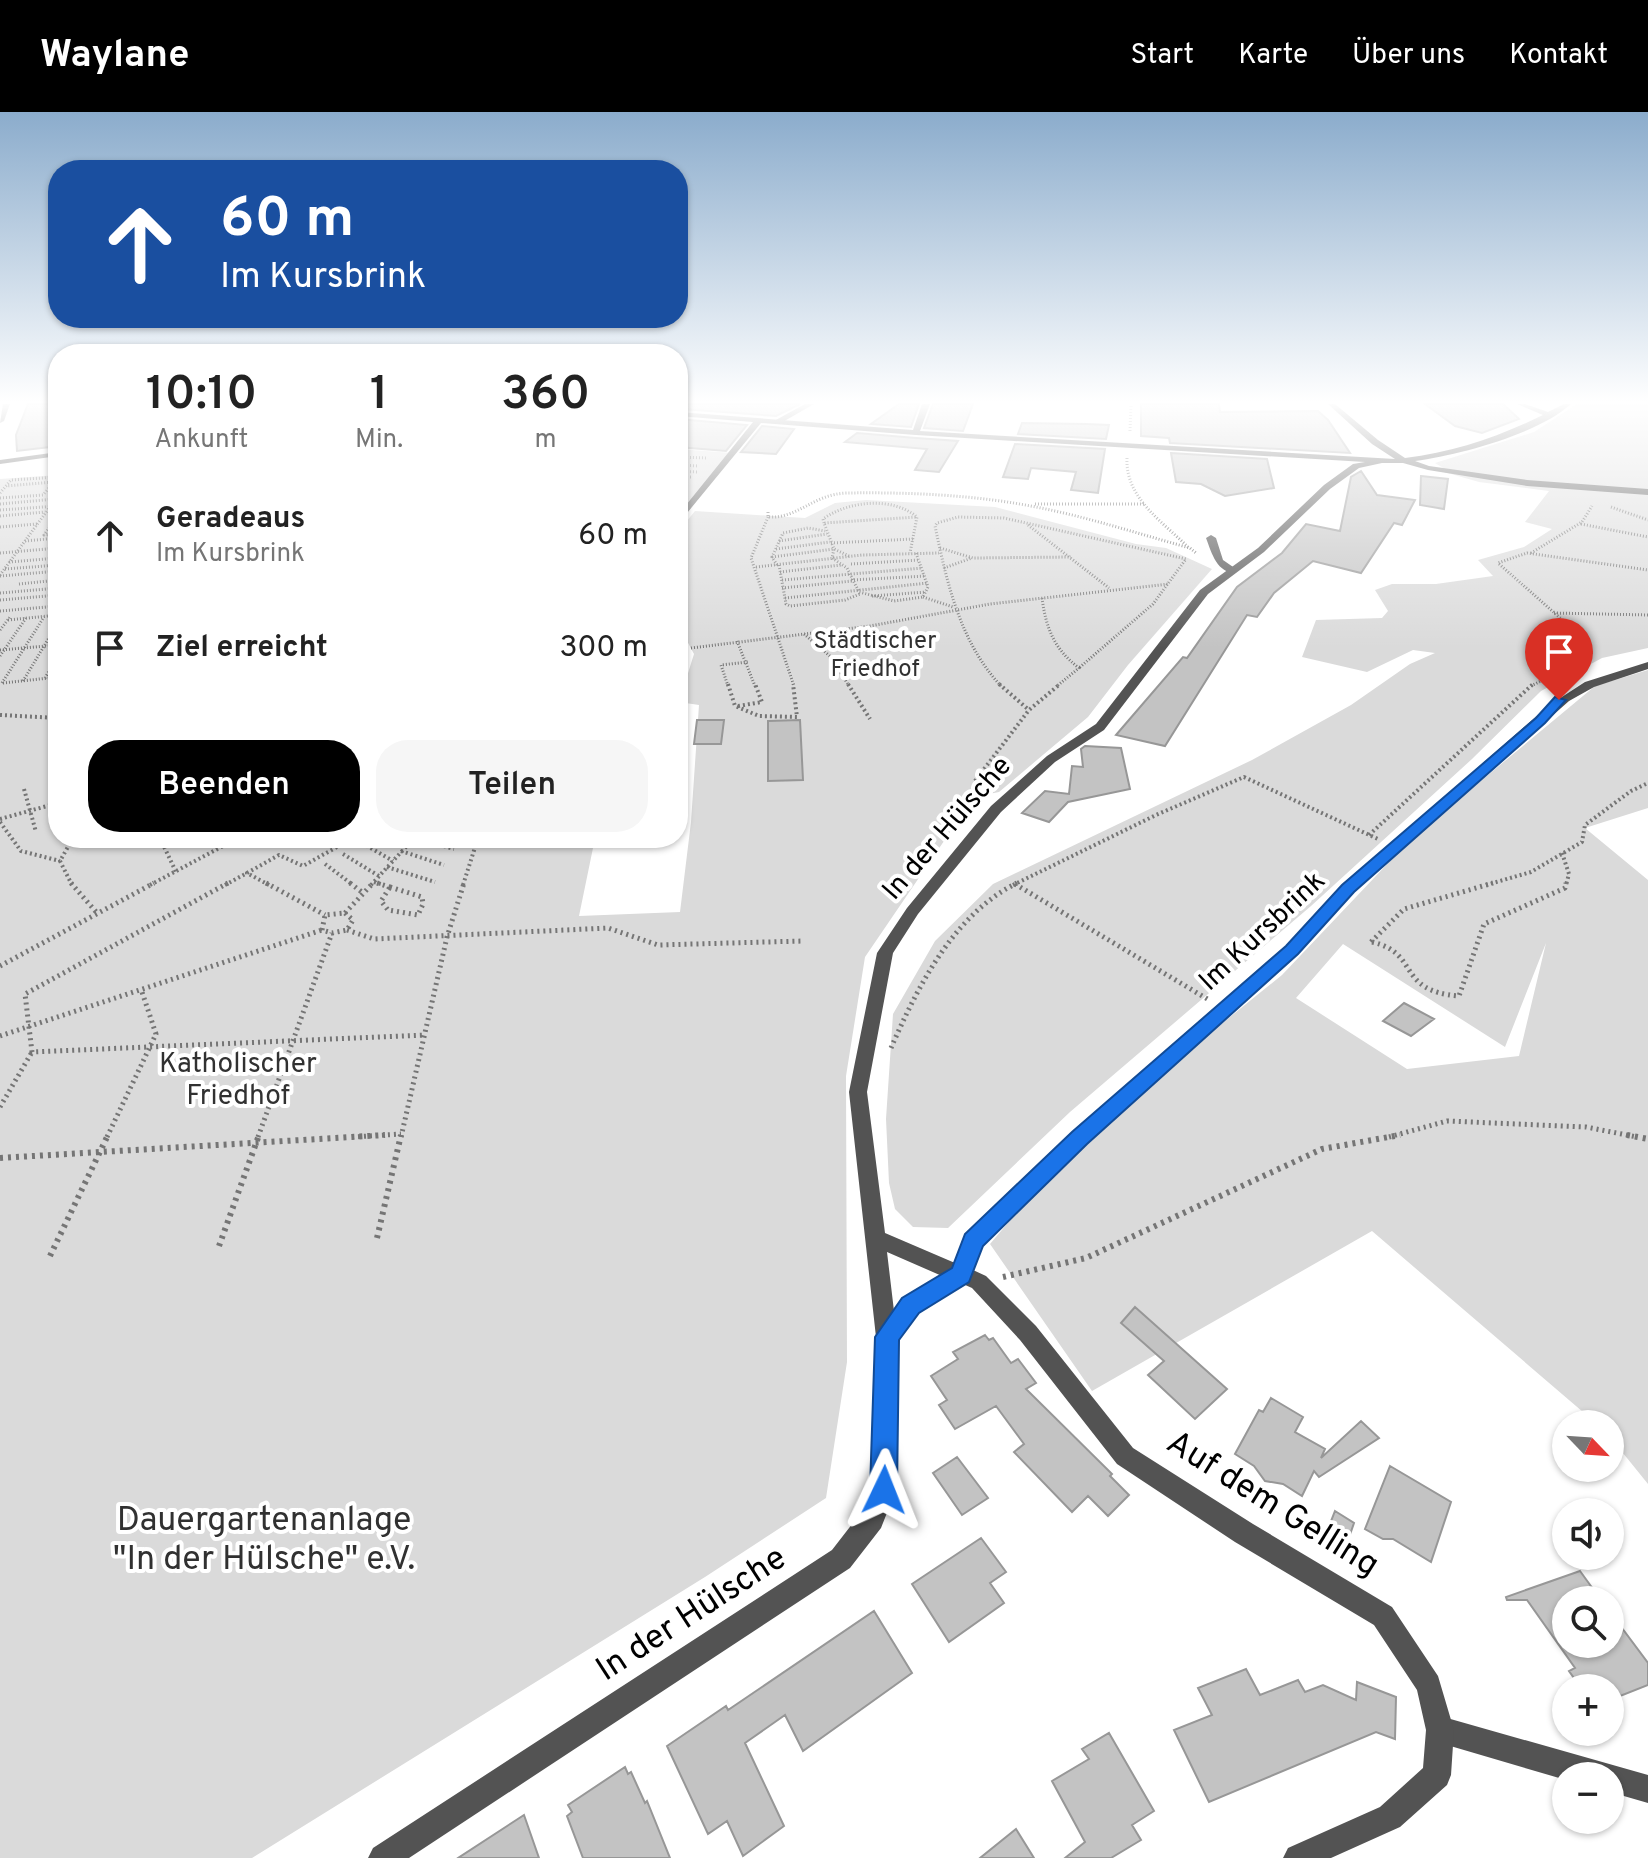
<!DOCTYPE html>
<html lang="de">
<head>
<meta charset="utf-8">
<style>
	:root { --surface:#fff; --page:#f6f6f6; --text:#222; --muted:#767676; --accent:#000 }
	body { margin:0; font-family:Overpass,sans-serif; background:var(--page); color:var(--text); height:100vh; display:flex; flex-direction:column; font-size:30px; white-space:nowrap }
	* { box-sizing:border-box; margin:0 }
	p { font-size:26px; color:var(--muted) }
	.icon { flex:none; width:44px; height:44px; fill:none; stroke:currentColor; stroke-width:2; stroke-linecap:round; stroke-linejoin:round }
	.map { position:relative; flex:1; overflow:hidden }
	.panel { position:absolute; left:48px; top:232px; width:640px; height:504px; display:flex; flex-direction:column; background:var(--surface); border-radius:32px; box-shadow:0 2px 6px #0004 }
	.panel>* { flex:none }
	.banner { position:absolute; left:48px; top:48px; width:640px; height:168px; border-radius:32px; box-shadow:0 2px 6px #0004; background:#1a4fa0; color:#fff; overflow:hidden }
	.needle { width:52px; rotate:115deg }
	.controls { position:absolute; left:1552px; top:1298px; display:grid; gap:16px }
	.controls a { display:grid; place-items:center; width:72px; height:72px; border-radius:50%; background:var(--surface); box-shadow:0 2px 6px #0004; font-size:40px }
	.pin { position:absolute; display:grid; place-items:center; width:68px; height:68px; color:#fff; margin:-82px -34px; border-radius:50% 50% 50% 0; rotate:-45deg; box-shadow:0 0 8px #0007 }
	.pin .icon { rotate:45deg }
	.me { position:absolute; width:88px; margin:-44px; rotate:2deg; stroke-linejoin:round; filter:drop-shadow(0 0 6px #0008) }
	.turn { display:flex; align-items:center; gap:28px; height:168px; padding:0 40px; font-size:36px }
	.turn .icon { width:104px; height:104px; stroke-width:2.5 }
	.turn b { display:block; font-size:56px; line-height:68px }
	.eta { display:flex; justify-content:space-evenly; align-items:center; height:136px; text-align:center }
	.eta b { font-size:48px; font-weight:600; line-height:56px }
	.action { display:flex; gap:16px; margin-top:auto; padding:16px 40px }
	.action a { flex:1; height:92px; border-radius:32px; background:var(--accent); color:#fff; font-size:32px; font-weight:600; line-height:92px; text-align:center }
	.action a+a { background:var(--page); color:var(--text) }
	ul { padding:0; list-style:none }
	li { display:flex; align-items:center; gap:24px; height:112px; padding:0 40px }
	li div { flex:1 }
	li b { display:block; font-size:30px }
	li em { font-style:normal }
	header { display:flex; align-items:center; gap:48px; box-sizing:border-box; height:112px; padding:0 40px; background:var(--accent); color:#fff }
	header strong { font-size:38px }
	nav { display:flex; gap:44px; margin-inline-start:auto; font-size:28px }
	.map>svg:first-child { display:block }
	.green { fill:#dadada; fill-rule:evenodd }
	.building { fill:#c3c3c3; stroke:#979797; stroke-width:2 }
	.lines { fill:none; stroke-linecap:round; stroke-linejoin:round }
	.path-far3 { stroke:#757575; stroke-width:3; stroke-dasharray:1 2; stroke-linecap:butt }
	.path-far2 { stroke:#757575; stroke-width:4; stroke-dasharray:2 3; stroke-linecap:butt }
	.path-far1 { stroke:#757575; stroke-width:5; stroke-dasharray:2 4; stroke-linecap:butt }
	.path { stroke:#757575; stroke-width:6; stroke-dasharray:3 5; stroke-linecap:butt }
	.lane { fill:#535353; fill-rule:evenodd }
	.street { fill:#535353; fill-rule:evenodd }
	.route { fill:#1a73e8; stroke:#114b97; stroke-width:2 }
	.labels { text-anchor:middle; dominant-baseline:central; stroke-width:8; stroke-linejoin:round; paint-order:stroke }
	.far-park-label { font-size:24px; fill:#313131; stroke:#fff }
	.street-label { font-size:28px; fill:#000; stroke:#fff }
	.park-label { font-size:28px; fill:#313131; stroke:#fff }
	.near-street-label { font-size:34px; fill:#000; stroke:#fff }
	.near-park-label { font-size:34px; fill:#313131; stroke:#fff }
</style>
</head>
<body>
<header>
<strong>Waylane</strong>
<nav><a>Start</a><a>Karte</a><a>Über uns</a><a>Kontakt</a></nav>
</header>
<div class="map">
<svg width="1648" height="1746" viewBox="0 0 1648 1746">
	<rect width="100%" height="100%" fill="#fff"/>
	<!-- green -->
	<path class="green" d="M1577 292H1648V536L1602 546 1541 579 1472 647 1311 794 1070 1000 948 1116 913 1115 895 1097 889 1071 886 1007 893 902 935 829 993 772 1252 648 1351 593 1410 552 1435 541 1413 538 1367 560 1302 545 1316 508 1382 506 1388 499 1375 478 1392 472H1436L1493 464 1478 448 1524 435 1552 417 1525 410 1549 379 1479 370 1444 360 1445 357 1435 351 1534 320Z
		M678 337 733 341 678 413Z
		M58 363V726H502L500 734 593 736 579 804 680 800 691 710 699 593 679 590 694 542 678 512V420L695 399 805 406 835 391 866 388 995 395 1136 432 1166 436 1212 457 1128 553 1088 605 999 680 974 685 865 845 846 964 847 1250 826 1386 705 1465 252 1746H0V367Z
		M1648 558V696L1585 716 1648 768V1372L1610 1325V1312H1597L1372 1119 1092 1279 990 1132 1080 1026 1282 863 1411 727 1595 574ZM1546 831 1519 944 1407 957 1296 886 1343 832 1505 935Z"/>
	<!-- building -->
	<path class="building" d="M28 292H58V334L17 339 16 323Z
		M685 292H800L776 304 681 297Z
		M899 292H919L911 315 871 312Z
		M933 292H973L963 319 924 316Z
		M1141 292H1219L1220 300 1318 299 1328 308 1350 341 1170 331 1169 326 1141 324Z
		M1425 292H1503L1519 307 1482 321 1455 314Z
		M678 307 747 313 726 339 678 335Z
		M1022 311 1086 312 1109 313 1106 327 1018 322Z
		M762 314 794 317 776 342 741 340Z
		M857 321 916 326 958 329 939 360 915 358 927 337 845 330Z
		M1015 332 1105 337 1098 381 1071 378 1076 360 1031 356 1028 367 1003 365Z
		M1171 341 1267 347 1274 376 1225 384 1201 372 1176 370Z
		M1361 359 1377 383 1415 388 1402 413 1394 411 1361 461 1313 449 1274 481 1257 505 1247 503 1165 634 1116 623 1183 545 1187 546 1237 475 1282 441 1306 412 1340 419 1351 365Z
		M1421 364 1448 367 1444 397 1420 393Z
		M697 608H724L721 632H694Z
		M800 608 803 668 768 669V609Z
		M1085 634 1121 636 1130 677 1068 690 1049 710 1022 701 1045 679 1069 682 1072 654 1083 655 1081 637Z
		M1404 891 1434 907 1411 924 1383 909Z
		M1135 1195 1227 1277 1195 1307 1148 1263 1164 1249 1121 1211Z
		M985 1223 989 1228 993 1226 1011 1251 1018 1247 1036 1271 1026 1277 1112 1362 1110 1364 1129 1383 1108 1404 1088 1384 1072 1400 1014 1340 1024 1332 996 1294 955 1317 939 1293 947 1288 931 1264 958 1247 953 1240Z
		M1271 1286 1303 1305 1295 1320 1325 1337 1321 1346 1361 1309 1379 1326 1319 1365 1314 1359 1302 1384 1283 1372 1265 1369 1254 1354 1235 1342 1259 1298 1263 1300Z
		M957 1345 988 1386 962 1403 933 1361Z
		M1390 1354 1451 1390 1431 1450 1393 1427H1383L1365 1417Z
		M1335 1399 1354 1411 1345 1437 1324 1427Z
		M981 1426 1006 1460 990 1471 1004 1491 949 1530 912 1472Z
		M1580 1459 1601 1488H1566V1532H1610V1500L1648 1551V1573L1610 1588V1576H1581L1569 1559 1575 1556 1527 1488H1507L1506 1485Z
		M874 1499 912 1561 803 1639 785 1603 745 1631 784 1714 743 1744 727 1709 708 1722 667 1634 726 1594 728 1598Z
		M1246 1557 1260 1583 1298 1568 1305 1580 1323 1573 1356 1588 1357 1570 1396 1585 1395 1627 1376 1620 1209 1690 1174 1618 1212 1603 1198 1576Z
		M1109 1621 1154 1699 1132 1713 1141 1728 1111 1746H1065L1085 1730 1052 1669 1089 1647 1082 1637Z
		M625 1655 628 1662 631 1660 645 1691 647 1689 670 1746H583L567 1704 572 1700 568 1693Z
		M524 1703 539 1746H458Z
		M1016 1717 1034 1746H980Z"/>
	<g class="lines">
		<!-- path-far3 -->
		<path class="path-far3" d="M1130 319 1131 292
			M678 345 708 346
			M1127 346C1125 386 1163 410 1189 436
			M678 353 699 354
			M678 359 697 360
			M678 365H692
			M0 381 11 368 58 365
			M0 386 43 383 54 370 6 374
			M0 392 55 387
			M1035 392H1145
			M1611 395 1648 408
			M0 398 58 394
			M768 400V405C798 407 813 382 847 381 909 380 976 383 1036 395 1088 405 1139 422 1190 436L1196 441
			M58 403 44 423 58 422
			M0 404 45 400
			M768 405 751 446 794 574
			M824 411 823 407C848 389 892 384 917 405
			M1581 412 1648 425
			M1028 413 1109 476
			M0 415 37 412
			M25 429 58 426
			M779 429 827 422
			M831 431 913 427
			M940 436 973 446 1071 445
			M776 437 830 430
			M0 441 58 436
			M1531 441 1582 410 1592 394
			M849 444 834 437 824 411 917 405 910 441
			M772 445 834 437 832 446 847 456 859 480 894 489 923 485 928 475 916 441
			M9 450 58 446
			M851 452 919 448
			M777 453 772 445 783 421 808 416 825 419
			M779 453 786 492 790 494 845 488 860 482
			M756 455 862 443 939 441
			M944 456 972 446
			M5 457 58 453
			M780 460 841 453
			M0 463 58 384
			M0 464 58 459
			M782 468 922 456
			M851 468 926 464
			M19 472 58 468
			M782 476 852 469
			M0 481 58 476
			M872 484 926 480
			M923 485 953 495
			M785 486 928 471
			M1042 486C1046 516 1054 537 1079 556L1057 574
			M0 488 58 483
			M0 499 58 494
			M1554 501 1648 503
			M8 508 58 503
			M0 518 10 505
			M804 522 831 545 849 574
			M737 529 755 574
			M691 536 870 514 990 492 1169 472
			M0 538 58 533
			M0 544 26 506
			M45 566 58 544
			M23 569 58 511
			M2 571 44 505
			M3 571 58 565
			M728 574 721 553 748 550
			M1001 574C960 530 947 471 935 414L937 411 958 405 1004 406 1186 447 1153 492 1079 556
			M1531 574 1592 543 1567 512 1498 451 1527 441 1648 458"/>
		<!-- path-far2 -->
		<path class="path-far2" d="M728 572 735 594 759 604 797 605 793 572
			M848 572 870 607
			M999 572 1029 598
			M738 594 762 590 755 572
			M0 603 58 606
			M975 669 1029 598 1060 572
			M24 677 36 720
			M0 707 58 691
			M0 710 21 739 60 749
			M1369 723 1533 572
			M160 726 176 760
			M393 726 407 733
			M415 726 454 737
			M461 726 476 730
			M362 731 393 749
			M401 739 444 753
			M1562 741 1569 762 1566 773
			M343 742 379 764
			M325 752 353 773
			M387 755 435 770
			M374 770 384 773
			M72 773 60 749 73 726
			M150 773 238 726
			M225 773 247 761
			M269 773 247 761 279 743 303 754 353 726
			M371 773 414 726
			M463 773 478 726
			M1013 773 1156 703 1244 665 1378 727
			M1486 773 1531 760 1582 730 1585 713 1631 679 1648 671"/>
		<!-- path-far1 -->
		<path class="path-far1" d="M71 771 97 801
			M228 771 25 882 32 940 425 923
			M266 771 325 803
			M350 771 363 781
			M377 771 390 775
			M1015 772 1209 888
			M390 775 422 785 423 792 418 803 388 798 381 789Z
			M345 801 373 771
			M345 801 353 808 347 818 332 821 322 818 325 803Z
			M347 818 374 827 608 816 658 833 803 829
			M1371 830 1404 797 1493 771
			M1372 830C1421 841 1395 879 1459 884L1484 812 1565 776 1566 771
			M0 854 154 771
			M0 924 322 818
			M891 936C918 874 954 802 1017 771
			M0 995 32 940
			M107 1025 156 922 141 877
			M258 1025 332 821
			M352 1025 401 1022
			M401 1025 447 825 464 771
			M1389 1025 1447 1009 1586 1015 1637 1025"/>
		<!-- path -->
		<path class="path" d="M1627 1023 1648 1027
			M0 1046 385 1023
			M377 1126 401 1023
			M219 1134 259 1023
			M50 1144 108 1023
			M1003 1165 1086 1146 1322 1037 1400 1023"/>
		<!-- lane -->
		<path class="lane" d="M805 292H814L781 311 774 309Z
			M1211 423 1216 426 1223 448 1236 457V461C1217 461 1212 442 1206 426Z
			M1440 1604 1648 1663V1691L1610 1680V1664H1566V1668L1430 1628 1426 1618 1430 1608Z"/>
		<!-- street -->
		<path class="street" d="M3 292H10L4 309 0 311Z
			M922 292H930L920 319 1395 347 1372 332 1328 292H1335L1378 328 1405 346C1454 340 1498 325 1543 303L1517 292H1525L1548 300 1564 292H1571C1538 322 1460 343 1415 349L1429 354 1527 368 1648 377V383L1527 374 1428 358 1403 351H1382L1359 356 1330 377 1264 440 1208 482 1104 618 1055 650 1001 700 918 802 893 841 867 980 885 1121 955 1151 966 1123 1074 1021 1287 834 1343 774 1548 594 1585 570 1648 550V557L1594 575 1569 589 1353 780 1297 842 1086 1031 981 1134 973 1158 986 1164 1036 1214 1133 1336 1253 1412 1392 1495 1438 1564 1454 1618 1451 1663 1447 1673 1400 1715 1331 1746H1283L1288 1736 1380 1695 1423 1656 1426 1618 1417 1578 1374 1513 1235 1430 1117 1352 1020 1228 972 1176 963 1172 918 1199 898 1228 896 1378 881 1416 850 1456 409 1746H368L373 1736 832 1438 863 1398 872 1378 876 1225 849 980 877 841 907 796 991 694 1047 644 1096 612 1200 478 1258 436 1324 373 1353 352 1365 350 916 323 761 311 678 412V403L753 310 678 304V300L913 318ZM887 1140 942 1164 904 1187 894 1199Z
			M58 340V344L0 352V348Z
			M678 539 683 542 688 556 682 567 678 568Z"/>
	</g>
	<!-- sky -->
	<linearGradient id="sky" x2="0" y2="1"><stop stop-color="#8baccc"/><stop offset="0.54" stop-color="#fff"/><stop offset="1" stop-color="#fff" stop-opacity="0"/></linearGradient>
	<rect width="1648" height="536" fill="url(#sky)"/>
	<!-- route -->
	<path class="route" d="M1555 585 1566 588 1545 611 1354 780 1298 842 1087 1032 983 1134 969 1170 919 1201 899 1228 897 1378 893 1388 884 1392 874 1388 870 1378 875 1225 902 1186 952 1156 965 1122 1072 1020 1286 834 1342 773 1536 606Z"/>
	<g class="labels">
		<!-- far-park labels -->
		<g class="far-park-label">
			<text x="875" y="530">Städtischer<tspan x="875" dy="28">Friedhof</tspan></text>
		</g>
		<!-- street labels -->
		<g class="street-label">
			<text transform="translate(948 717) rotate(-49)">In der Hülsche</text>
			<text transform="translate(1263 820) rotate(-43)">Im Kursbrink</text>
		</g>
		<!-- park labels -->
		<g class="park-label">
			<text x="238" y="953">Katholischer<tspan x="238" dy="32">Friedhof</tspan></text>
		</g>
		<!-- near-street labels -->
		<g class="near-street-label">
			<text transform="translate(1272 1393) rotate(32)">Auf dem Gelling</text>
			<text transform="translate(692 1503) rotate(-33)">In der Hülsche</text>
		</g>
		<!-- near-park labels -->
		<g class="near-park-label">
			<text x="264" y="1409">Dauergartenanlage<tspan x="264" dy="39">"In der Hülsche" e.V.</tspan></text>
		</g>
	</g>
</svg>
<div class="controls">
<a><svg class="needle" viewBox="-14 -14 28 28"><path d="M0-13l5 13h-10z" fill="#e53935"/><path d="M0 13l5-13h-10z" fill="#767676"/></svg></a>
<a><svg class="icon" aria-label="sound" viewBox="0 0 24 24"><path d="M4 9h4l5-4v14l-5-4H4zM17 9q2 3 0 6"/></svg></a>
<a><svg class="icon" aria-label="search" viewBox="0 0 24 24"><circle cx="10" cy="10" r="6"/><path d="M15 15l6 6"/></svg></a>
<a>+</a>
<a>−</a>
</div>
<div class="pin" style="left:1559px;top:588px;background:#d93025"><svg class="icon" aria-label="arrive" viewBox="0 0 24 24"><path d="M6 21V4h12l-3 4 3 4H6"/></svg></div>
<svg class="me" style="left:884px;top:1378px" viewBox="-20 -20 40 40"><path d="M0-17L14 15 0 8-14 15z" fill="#1a73e8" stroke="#fff" stroke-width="4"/></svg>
<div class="banner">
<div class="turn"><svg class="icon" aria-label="ahead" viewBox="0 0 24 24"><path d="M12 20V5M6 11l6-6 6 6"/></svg><div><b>60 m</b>Im Kursbrink</div></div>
</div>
<section class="panel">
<div class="eta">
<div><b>10:10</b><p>Ankunft</p></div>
<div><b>1</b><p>Min.</p></div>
<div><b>360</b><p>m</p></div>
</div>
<ul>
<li><svg class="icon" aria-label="ahead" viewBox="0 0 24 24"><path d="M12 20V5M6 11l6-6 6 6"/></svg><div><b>Geradeaus</b><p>Im Kursbrink</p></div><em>60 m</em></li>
<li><svg class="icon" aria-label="arrive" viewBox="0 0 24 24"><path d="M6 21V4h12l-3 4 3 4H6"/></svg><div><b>Ziel erreicht</b></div><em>300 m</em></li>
</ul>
<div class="action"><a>Beenden</a><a>Teilen</a></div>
</section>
</div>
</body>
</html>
